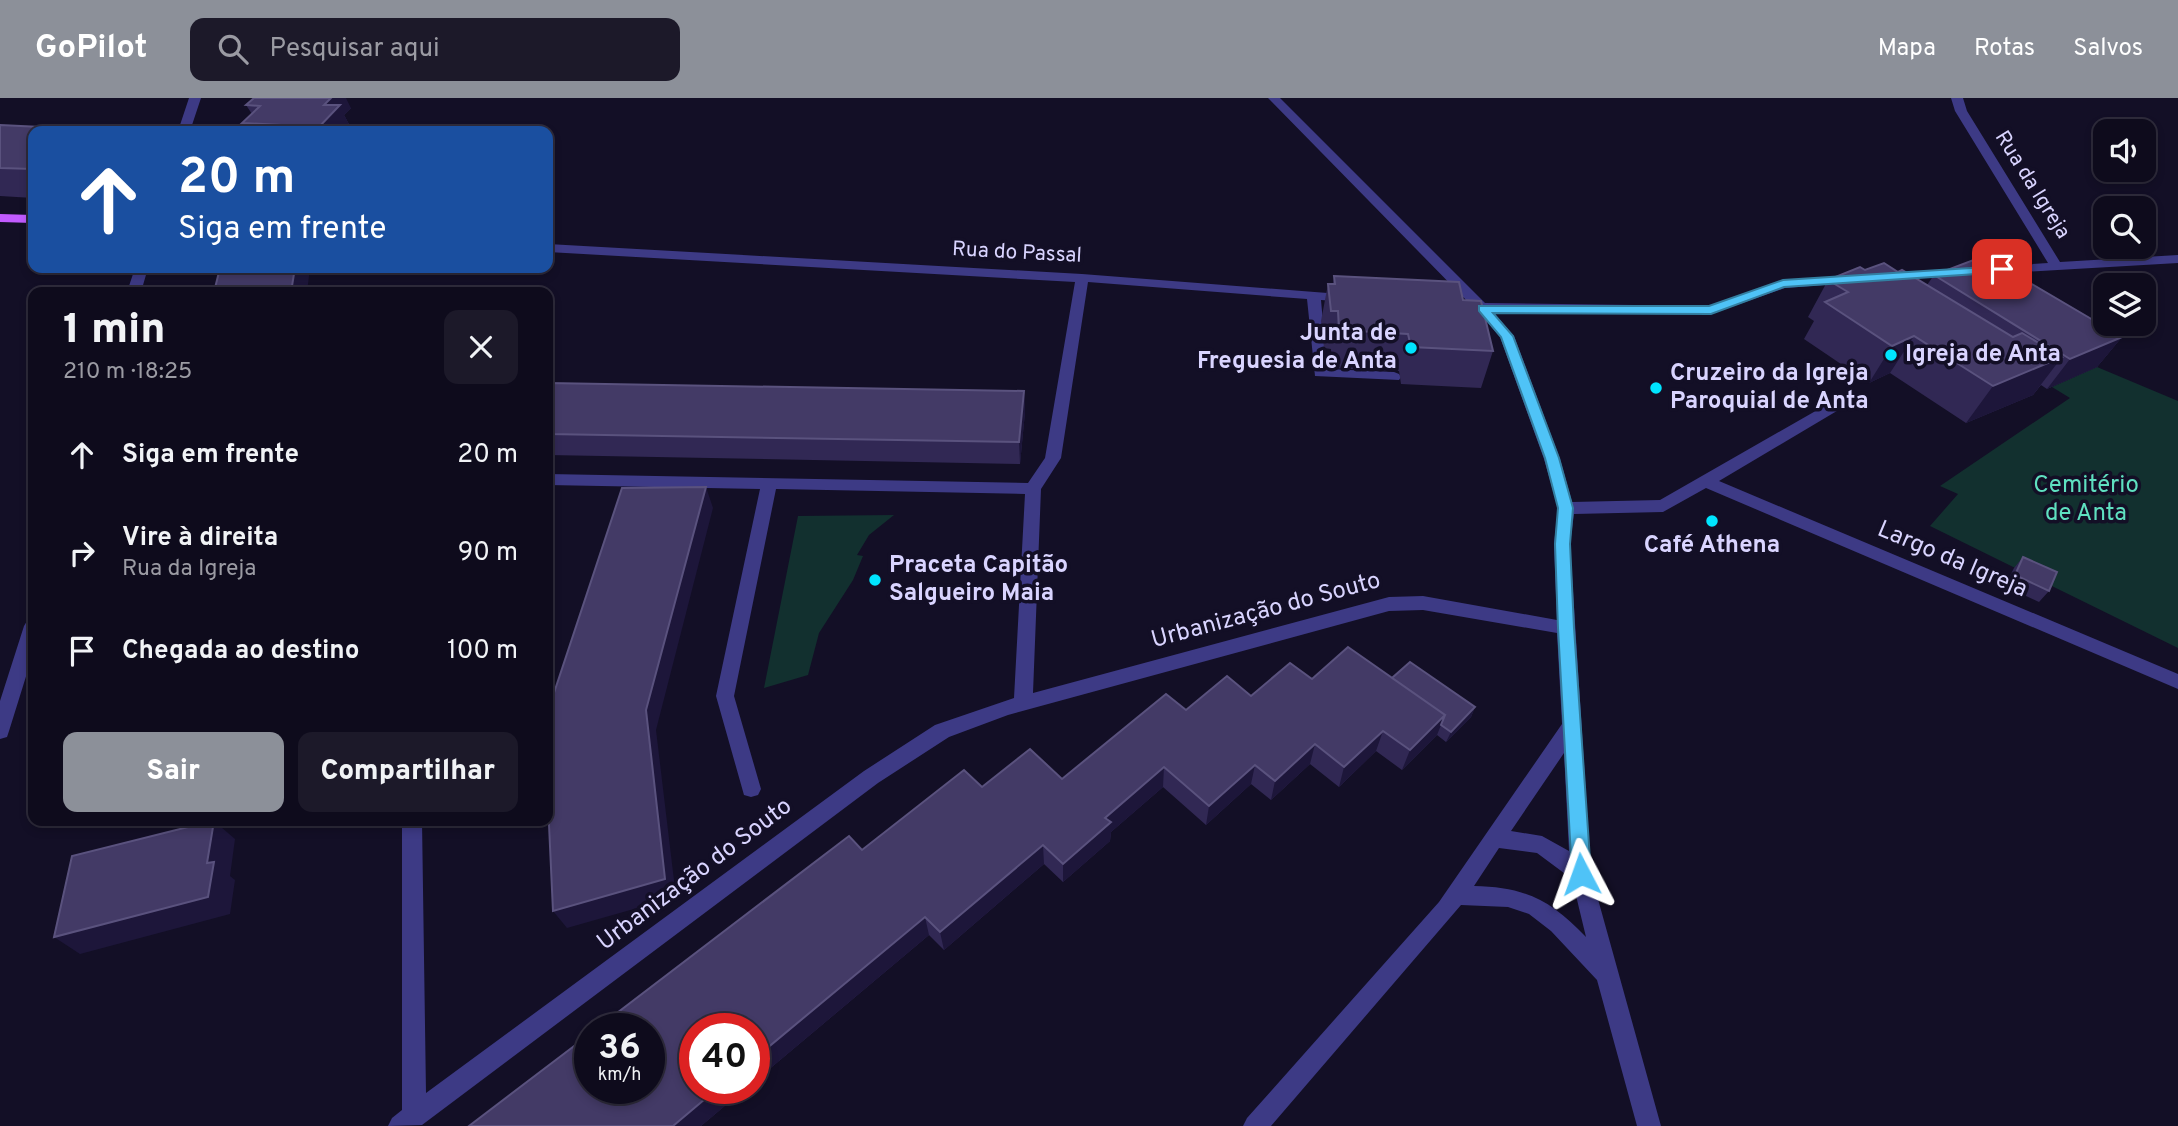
<!DOCTYPE html>
<html lang="pt">
<head>
<meta charset="utf-8">
<style>
	:root { --surface:#0e0b1c; --page:#1c1929; --text:#f1f3f6; --muted:#9b9ba3; --line:#2e2b3b; --accent:#8c9099 }
	body { margin:0; font-family:Overpass,sans-serif; background:var(--page); color:var(--text); height:100vh; display:flex; flex-direction:column; font-size:26px; white-space:nowrap }
	* { box-sizing:border-box; margin:0 }
	p { font-size:23px; color:var(--muted) }
	.icon { flex:none; width:38px; height:38px; fill:none; stroke:currentColor; stroke-width:2; stroke-linecap:round; stroke-linejoin:round }
	.map { position:relative; flex:1; overflow:hidden }
	.sheet { position:absolute; left:28px; top:189px; width:525px; height:539px; display:flex; flex-direction:column; background:var(--surface); border-radius:14px; box-shadow:0 4px 10px #0003,0 0 0 2px var(--line) }
	.sheet>* { flex:none }
	.guide { position:absolute; left:28px; top:28px; width:525px; height:147px; border-radius:14px; box-shadow:0 4px 10px #0003,0 0 0 2px var(--line); background:#1a4fa0; color:#fff; overflow:hidden }
	.controls { position:absolute; left:2093px; top:21px; display:grid; gap:14px }
	.controls a { display:grid; place-items:center; width:63px; height:63px; border-radius:14px; background:var(--surface); box-shadow:0 4px 10px #0003,0 0 0 2px var(--line); font-size:35px }
	.speed { position:absolute; left:574px; top:915px; display:flex; gap:14px; font-size:35px; font-weight:700; text-align:center }
	.speed>* { display:grid; place-content:center; width:91px; height:91px; border-radius:50%; background:var(--surface); box-shadow:0 4px 10px #0003,0 0 0 2px var(--line); line-height:1 }
	.speed small { font-size:18px; font-weight:400 }
	.speed .limit { border:10px solid #d22; background:#fff; color:#111 }
	.pin { position:absolute; display:grid; place-items:center; width:60px; height:60px; color:#fff; margin:-30px; border-radius:14px; box-shadow:0 4px 10px #0006 }
	.me { position:absolute; width:77px; margin:-38px; rotate:356deg; stroke-linejoin:round; filter:drop-shadow(0 0 5px #0008) }
	.turn { display:flex; align-items:center; gap:24px; height:147px; padding:0 35px; font-size:32px }
	.turn .icon { width:91px; height:91px; stroke-width:2.5 }
	.turn b { display:block; font-size:49px; line-height:60px }
	.round { display:grid; place-items:center; flex:none; width:74px; height:74px; border-radius:14px; background:var(--page) }
	.head { display:flex; align-items:center; justify-content:space-between; height:119px; padding:0 35px }
	h1 { font-size:42px; font-weight:800; line-height:52px }
	.action { display:flex; gap:14px; margin-top:auto; padding:14px 35px }
	.action a { flex:1; height:80px; border-radius:14px; background:var(--accent); color:#fff; font-size:28px; font-weight:800; line-height:80px; text-align:center }
	.action a+a { background:var(--page); color:var(--text) }
	ul { padding:0; list-style:none }
	li { display:flex; align-items:center; gap:21px; height:98px; padding:0 35px }
	li div { flex:1 }
	li b { display:block; font-size:26px }
	li em { font-style:normal }
	header { display:flex; align-items:center; gap:42px; box-sizing:border-box; height:98px; padding:0 35px; background:var(--accent); color:#fff }
	header strong { font-size:33px }
	nav { display:flex; gap:38px; margin-inline-start:auto; font-size:24px }
	.search { width:490px; height:63px; background:var(--page); display:flex; align-items:center; gap:18px; box-sizing:border-box; padding:0 24px; border-radius:14px; color:var(--muted); font-size:26px }
	.map>svg:first-child { display:block }
	.green { fill:#12302f }
	.lines { fill:none; stroke-linecap:round; stroke-linejoin:round }
	.minor { fill:#3d3a85; fill-rule:evenodd }
	.major { fill:#c25bff; fill-rule:evenodd }
	.wall { fill:#312854 }
	.shaded-wall { fill:#1d163a }
	.building { fill:#433a66; stroke:#5a527e; stroke-width:2 }
	.route { fill:#4fc3f7; stroke:#337fa1; stroke-width:2 }
	.poi-dot { fill:#00e5ff; stroke:#130f26; stroke-width:2.5 }
	.labels { text-anchor:middle; dominant-baseline:central; stroke-width:7; stroke-linejoin:round; paint-order:stroke }
	.far-street-label { font-size:21px; fill:#d9d4ff; stroke:#130f26 }
	.poi-label { font-size:24px; font-weight:bold; fill:#d9d4ff; stroke:#130f26; text-anchor:start }
	.park-label { font-size:24px; fill:#5fe0c0; stroke:#130f26 }
	.street-label { font-size:24px; fill:#d9d4ff; stroke:#130f26 }
</style>
</head>
<body>
<header>
<strong>GoPilot</strong>
<div class="search"><svg class="icon" aria-label="search" viewBox="0 0 24 24"><circle cx="10" cy="10" r="6"/><path d="M15 15l6 6"/></svg>Pesquisar aqui</div>
<nav><a>Mapa</a><a>Rotas</a><a>Salvos</a></nav>
</header>
<div class="map">
<svg width="2178" height="1028" viewBox="0 0 2178 1028">
	<rect width="100%" height="100%" fill="#130f26"/>
	<!-- green -->
	<path class="green" d="M2097 269 2178 303V550L1930 428 1958 396 1940 388 2070 300 2052 289Z
		M894 417 869 437 857 457 863 458 853 482 819 535 808 577 764 590 798 418Z"/>
	<g class="lines">
		<!-- minor -->
		<path class="minor" d="M189 0H201L190 33H178Z
			M1268 0H1280L1485 205 1710 208 1783 182 1855 178 1857 181 1850 185 1785 190 1711 216 1493 214 1514 238 1560 361 1572 404 1660 402 1847 295H1857L1859 298 1857 301 1719 383 2178 576V591L1706 390 1663 414 1574 416 1570 446 1591 776 1661 1028H1637L1597 882 1551 833 1529 816 1508 809 1461 807 1271 1028H1243L1247 1020 1439 804 1562 626 1557 535 1423 512 1389 513 1008 617 949 639 878 685 422 1027 388 1028 392 1020 402 1012V723H422L426 995 864 673 935 627 1014 600 1025 396 776 391 734 598 761 691 758 697 751 699 744 697 716 598 760 391 548 387V376L1028 385 1045 360 1075 184 548 154V146L1082 176 1353 197 1355 200 1348 204 1321 202 1327 271 1394 274 1399 276 1401 279 1399 282 1315 278 1307 201 1088 184 1061 360 1041 391 1033 595 1389 499 1423 498 1557 522 1554 446 1558 410 1544 361 1500 239 1478 213 1454 212V206L1469 205ZM1564 655 1569 753 1542 738 1511 733ZM1499 750 1537 755 1572 781 1586 839C1551 802 1525 789 1474 788Z
			M1951 0H1963L1967 13 2060 164 2178 157V165L1884 182 1882 179 1889 175 2048 165 1955 13Z
			M135 170H148L141 194H127Z
			M33 521V556L9 633 7 639 0 641V603L24 528 27 523Z"/>
		<!-- major -->
		<path class="major" d="M0 116 33 117V125L0 124Z"/>
	</g>
	<!-- wall -->
	<path class="wall" d="M246 7 351 10 344 17 350 28 344 33H247L242 25 252 16Z
		M0 27 33 33V100L0 98Z
		M1865 172 1898 174 1927 187 1934 177 2122 239 2097 269 2047 291 2041 287 2033 297 1966 325 1890 275 1869 285 1804 241 1814 223 1808 219 1828 182Z
		M1334 178 1463 202 1493 253 1481 290 1401 286 1399 273 1332 270 1331 251 1324 250 1321 223 1328 186H1333Z
		M548 285 1024 293 1025 314 1020 366 548 357Z
		M2023 459 2049 493 2039 504 2005 488 2014 470Z
		M1348 549 1392 580 1410 564 1475 609 1471 619 1446 644 1437 637 1402 672 1376 653 1339 689 1310 666 1271 702 1251 686 1206 727 1163 689 1111 734 1110 743 1063 784 1044 766 944 852 929 837 754 984V931H695V990H746L701 1028H469L590 936V990H649V931H596L849 738 862 752 964 672 982 689 1030 651 1062 681 1166 596 1186 612 1227 578 1251 598 1290 565 1312 581Z"/>
	<!-- shaded-wall -->
	<path class="shaded-wall" d="M331 0H346L351 10 344 17 350 28 344 33H322L319 29 324 7Z
		M295 170H310L307 194H291Z
		M1914 238 1890 275 1869 285 1892 248Z
		M2122 239 2097 269 2047 291 2070 261Z
		M2062 259 2033 297 1966 325 1993 288Z
		M1024 293 1025 314 1020 366 1019 344Z
		M706 389 713 410 656 632 676 799 567 830 553 813 646 612Z
		M1475 609 1471 619 1446 644 1451 634Z
		M1445 617 1437 637 1402 672 1410 652Z
		M1383 633 1376 653 1339 689 1344 669Z
		M1315 646 1310 666 1271 702 1275 683Z
		M1255 667 1251 686 1206 727 1209 708Z
		M1164 669 1163 689 1111 734 1110 743 1063 784V766L1105 720Z
		M214 723 235 741 230 778 235 782 230 816 80 856 54 839 207 765Z
		M1043 747 1044 766 944 852 940 834Z
		M925 819 929 837 754 984V961Z
		M718 990H746L701 1028H673Z"/>
	<!-- building -->
	<path class="building" d="M254 0H331L324 7H340L319 29 242 25 260 8 246 7Z
		M0 27 102 32 101 33H33V71L0 70Z
		M1984 158 2122 239 2070 261 1934 177Z
		M1884 165 1898 174 1902 172 2013 239 2022 235 2062 259 1993 288 1914 238 1892 248 1825 204 1848 194 1828 182 1860 169 1865 172Z
		M220 170H295L291 194H214Z
		M1334 178 1459 184 1463 202 1481 203 1493 253 1411 249 1408 236 1339 232 1338 213H1331L1328 186H1335Z
		M548 285 1024 293 1019 344 548 336Z
		M706 389 646 612 665 781 553 813 548 705V613L622 390Z
		M2023 459 2057 474 2049 493 2015 477Z
		M1348 549 1445 617 1410 652 1383 633 1344 669 1315 646 1275 683 1255 667 1209 708 1164 669 1105 720 1111 724 1063 766 1043 747 940 834 925 819 754 961V931H695V990H718L673 1028H469L590 936V990H649V931H596L849 738 862 752 964 672 982 689 1030 651 1062 681 1166 596 1186 612 1227 578 1251 598 1290 565 1312 581Z
		M1410 564 1475 609 1451 634 1441 627 1445 617 1392 580Z
		M212 723H214L207 765 214 764 208 799 54 839 72 758Z"/>
	<!-- route -->
	<path class="route" d="M2002 168 2006 169V174L1784 189 1711 216 1493 215 1513 238 1559 360 1573 410 1570 446 1574 530 1591 776 1588 782 1581 784 1574 782 1572 776 1558 530 1555 446 1558 410 1545 360 1501 239 1479 213V208H1709L1783 182Z"/>
	<!-- markers -->
	<g class="poi-dot">
		<circle cx="1411" cy="250" r="7"/>
		<circle cx="1891" cy="257" r="7"/>
		<circle cx="1656" cy="290" r="7"/>
		<circle cx="1712" cy="423" r="7"/>
		<circle cx="875" cy="482" r="7"/>
	</g>
	<g class="labels">
		<!-- far-street labels -->
		<g class="far-street-label">
			<text transform="translate(2032 87) rotate(58)">Rua da Igreja</text>
			<text transform="translate(1017 155) rotate(3)">Rua do Passal</text>
		</g>
		<!-- poi labels -->
		<g class="poi-label">
			<text x="1397" y="236" text-anchor="end">Junta de<tspan x="1397" dy="28">Freguesia de Anta</tspan></text>
			<text x="1905" y="257">Igreja de Anta</text>
			<text x="1670" y="276">Cruzeiro da Igreja<tspan x="1670" dy="28">Paroquial de Anta</tspan></text>
			<text x="1712" y="448" text-anchor="middle">Café Athena</text>
			<text x="889" y="468">Praceta Capitão<tspan x="889" dy="28">Salgueiro Maia</tspan></text>
		</g>
		<!-- park labels -->
		<g class="park-label">
			<text x="2086" y="388">Cemitério<tspan x="2086" dy="28">de Anta</tspan></text>
		</g>
		<!-- street labels -->
		<g class="street-label">
			<text transform="translate(1952 462) rotate(23)">Largo da Igreja</text>
			<text transform="translate(1266 513) rotate(-15)">Urbanização do Souto</text>
			<text transform="translate(695 777) rotate(-37)">Urbanização do Souto</text>
		</g>
	</g>
</svg>
<div class="controls">
<a><svg class="icon" aria-label="sound" viewBox="0 0 24 24"><path d="M4 9h4l5-4v14l-5-4H4zM17 9q2 3 0 6"/></svg></a>
<a><svg class="icon" aria-label="search" viewBox="0 0 24 24"><circle cx="10" cy="10" r="6"/><path d="M15 15l6 6"/></svg></a>
<a><svg class="icon" aria-label="layers" viewBox="0 0 24 24"><path d="M12 4l9 5-9 5-9-5zM3 14l9 5 9-5"/></svg></a>
</div>
<div class="speed"><div>36<small>km/h</small></div><div class="limit">40</div></div>
<div class="pin" style="left:2002px;top:171px;background:#d93025"><svg class="icon" aria-label="arrive" viewBox="0 0 24 24"><path d="M6 21V4h12l-3 4 3 4H6"/></svg></div>
<svg class="me" style="left:1581px;top:776px" viewBox="-20 -20 40 40"><path d="M0-17L14 15 0 8-14 15z" fill="#4fc3f7" stroke="#fff" stroke-width="4"/></svg>
<div class="guide">
<div class="turn"><svg class="icon" aria-label="ahead" viewBox="0 0 24 24"><path d="M12 20V5M6 11l6-6 6 6"/></svg><div><b>20 m</b>Siga em frente</div></div>
</div>
<section class="sheet">
<div class="head"><div><h1>1 min</h1><p>210 m · 18:25</p></div><a class="round"><svg class="icon" aria-label="close" viewBox="0 0 24 24"><path d="M6 6l12 12M18 6L6 18"/></svg></a></div>
<ul>
<li><svg class="icon" aria-label="ahead" viewBox="0 0 24 24"><path d="M12 20V5M6 11l6-6 6 6"/></svg><div><b>Siga em frente</b></div><em>20 m</em></li>
<li><svg class="icon" aria-label="right" viewBox="0 0 24 24"><path d="M7 20v-9h11M14 6l5 5-5 5"/></svg><div><b>Vire à direita</b><p>Rua da Igreja</p></div><em>90 m</em></li>
<li><svg class="icon" aria-label="arrive" viewBox="0 0 24 24"><path d="M6 21V4h12l-3 4 3 4H6"/></svg><div><b>Chegada ao destino</b></div><em>100 m</em></li>
</ul>
<div class="action"><a>Sair</a><a>Compartilhar</a></div>
</section>
</div>
</body>
</html>
